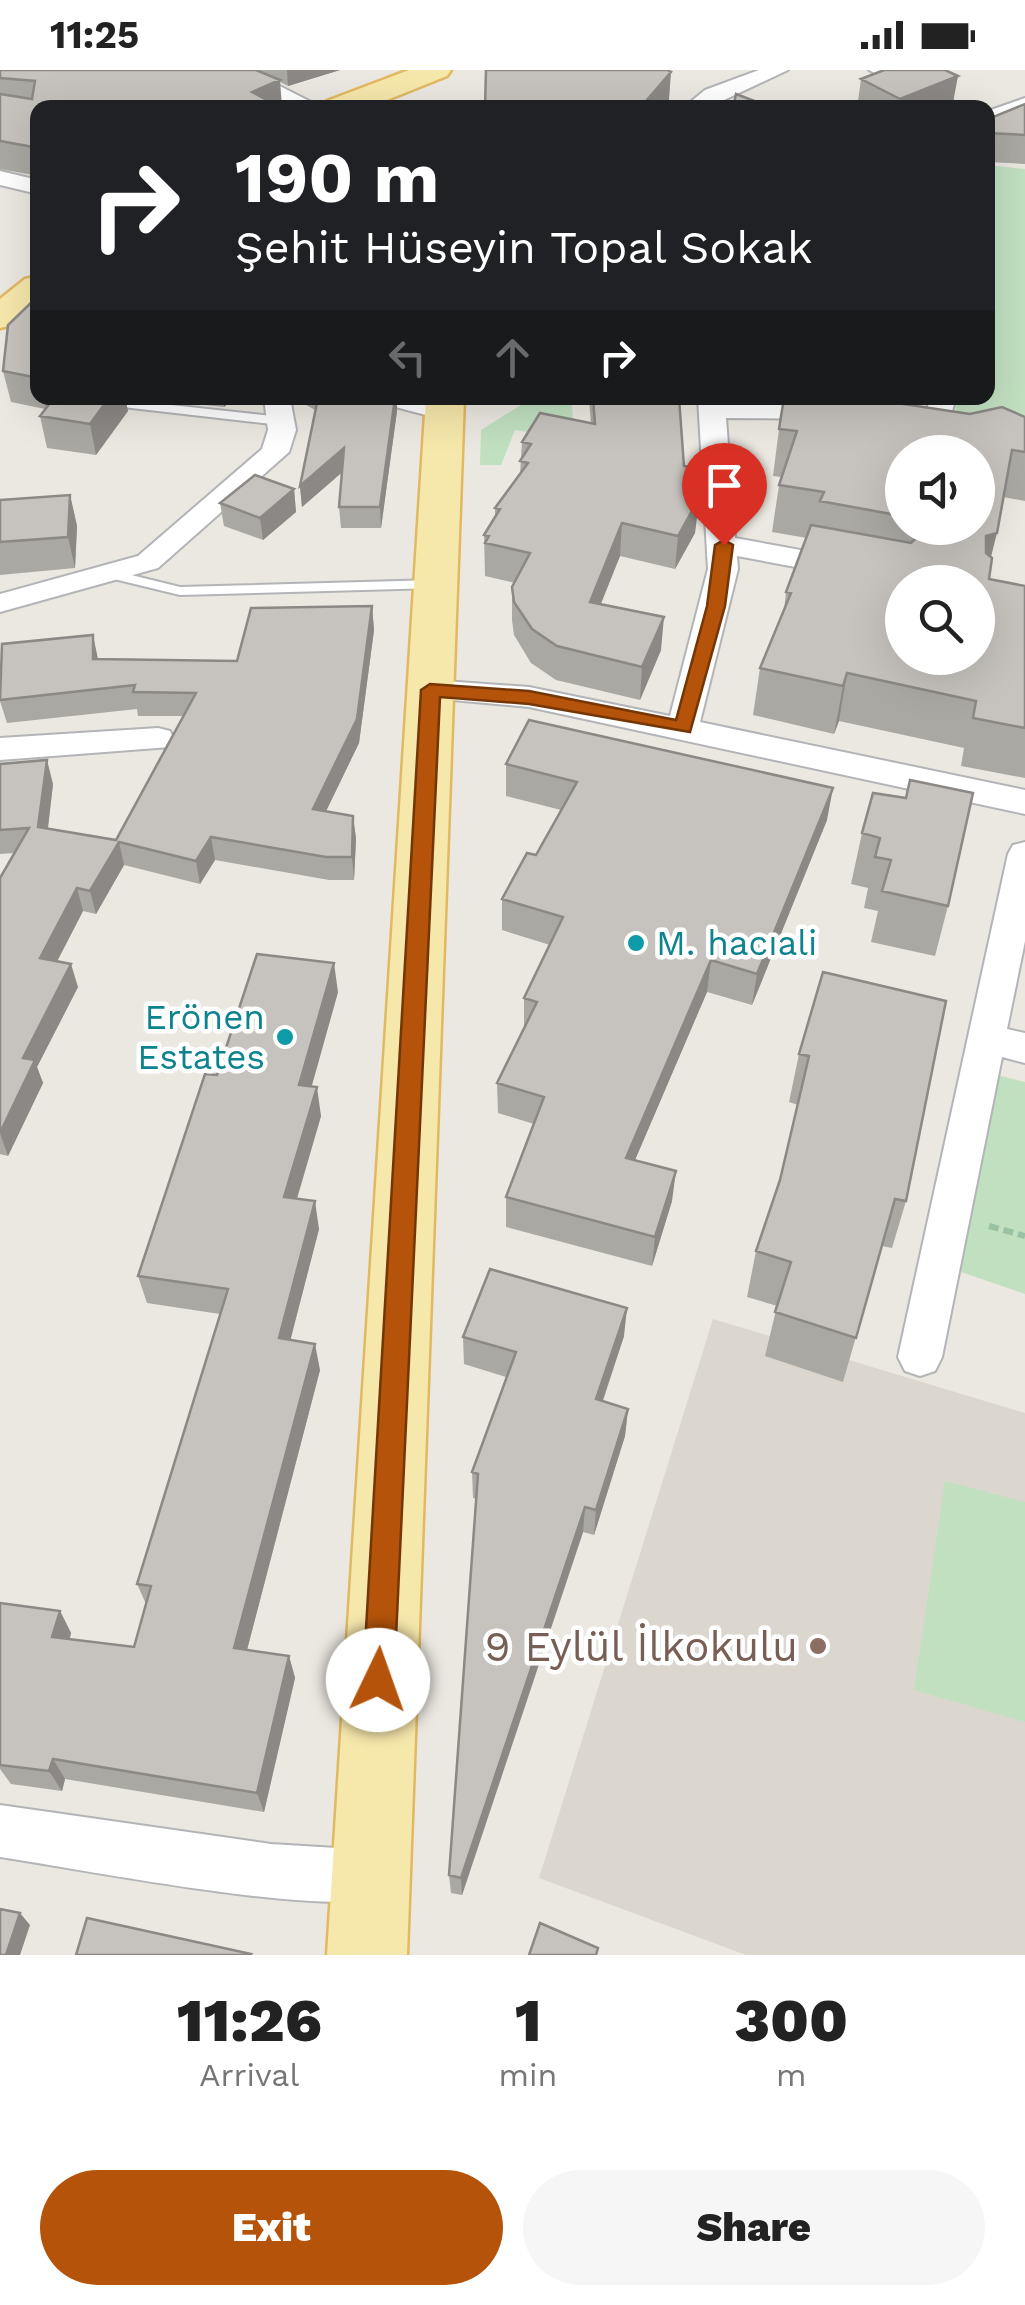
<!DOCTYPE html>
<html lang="en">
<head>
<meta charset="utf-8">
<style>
	:root { --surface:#fff; --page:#f6f6f6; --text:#222; --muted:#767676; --accent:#b45309 }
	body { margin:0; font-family:"Work Sans",sans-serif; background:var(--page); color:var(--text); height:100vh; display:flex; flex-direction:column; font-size:38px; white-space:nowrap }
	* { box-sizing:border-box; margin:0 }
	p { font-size:32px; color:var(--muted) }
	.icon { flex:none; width:55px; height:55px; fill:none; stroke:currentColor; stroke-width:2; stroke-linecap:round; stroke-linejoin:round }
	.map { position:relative; height:1885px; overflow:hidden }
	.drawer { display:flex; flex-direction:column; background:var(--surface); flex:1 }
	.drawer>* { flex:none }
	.hud { position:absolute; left:30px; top:30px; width:965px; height:305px; border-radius:20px; box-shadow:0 10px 40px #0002; background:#202124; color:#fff; overflow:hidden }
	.controls { position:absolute; left:885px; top:365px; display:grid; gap:20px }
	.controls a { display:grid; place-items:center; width:110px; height:110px; border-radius:50%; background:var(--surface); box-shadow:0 10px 40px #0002; font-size:50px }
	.pin { position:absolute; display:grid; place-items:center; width:85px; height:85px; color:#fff; margin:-102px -42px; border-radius:50% 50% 50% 0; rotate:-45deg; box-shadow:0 0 10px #0007 }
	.pin .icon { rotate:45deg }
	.me { position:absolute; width:110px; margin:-55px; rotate:3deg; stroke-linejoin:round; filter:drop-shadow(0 0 8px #0008) }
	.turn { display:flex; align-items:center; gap:35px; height:210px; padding:0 40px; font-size:45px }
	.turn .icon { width:130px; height:130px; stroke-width:2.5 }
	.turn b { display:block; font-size:70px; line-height:85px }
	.lanes { display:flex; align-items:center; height:95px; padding:0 40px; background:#0003; justify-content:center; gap:50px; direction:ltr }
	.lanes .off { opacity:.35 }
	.eta { display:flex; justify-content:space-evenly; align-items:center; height:170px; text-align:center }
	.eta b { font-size:60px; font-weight:800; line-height:70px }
	.action { display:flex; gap:20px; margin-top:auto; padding:20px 40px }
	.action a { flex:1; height:115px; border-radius:60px; background:var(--accent); color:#fff; font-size:40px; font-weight:800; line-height:115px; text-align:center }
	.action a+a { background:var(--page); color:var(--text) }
	.status { display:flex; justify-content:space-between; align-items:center; height:70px; padding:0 50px; background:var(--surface); direction:ltr }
	.status svg { height:28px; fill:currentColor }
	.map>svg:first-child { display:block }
	.education { fill:#dbd7cf }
	.green { fill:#c1e0c0 }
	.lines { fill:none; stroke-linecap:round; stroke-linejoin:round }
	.lane-casing { stroke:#b2b4b7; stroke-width:4 }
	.street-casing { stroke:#b2b4b7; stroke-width:4 }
	.primary-casing { stroke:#e2b963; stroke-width:5 }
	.path { stroke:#9ac1a3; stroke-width:6; stroke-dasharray:10 5; stroke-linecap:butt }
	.lane { fill:#fff; fill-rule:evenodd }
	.street { fill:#fff; fill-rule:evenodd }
	.primary { fill:#f6e7ab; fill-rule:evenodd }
	.wall { fill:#aaa8a3; fill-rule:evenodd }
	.shaded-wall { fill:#8b8885 }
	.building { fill:#c6c3be; stroke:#8b8885; stroke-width:2.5; fill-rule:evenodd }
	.route { fill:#b45309; stroke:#753606; stroke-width:2.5 }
	.culture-dot { fill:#0f9aa8; stroke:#fff; stroke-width:4 }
	.education-dot { fill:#8d6e63; stroke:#fff; stroke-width:4 }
	.labels { text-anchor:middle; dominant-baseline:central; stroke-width:9; stroke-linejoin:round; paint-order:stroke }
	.culture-label { font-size:35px; fill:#0d838f; stroke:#fff; text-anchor:start }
	.near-education-label { font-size:42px; fill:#785e54; stroke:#fff; text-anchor:end }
</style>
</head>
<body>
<div class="status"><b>11:25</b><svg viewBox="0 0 49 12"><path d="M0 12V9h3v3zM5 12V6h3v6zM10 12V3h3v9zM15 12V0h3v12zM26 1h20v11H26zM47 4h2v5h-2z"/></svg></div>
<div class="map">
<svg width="1025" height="1885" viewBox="0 0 1025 1885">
	<rect width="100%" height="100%" fill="#ebe8e1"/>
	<!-- education -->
	<path class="education" d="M713 1249 1025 1343V1885H746L539 1808Z"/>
	<!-- green -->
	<path class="green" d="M988 95 1025 99V361L955 350 957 328H988Z
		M532 328H571L575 370 515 360 501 395H480L481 360Z
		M993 1004 1025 1012V1224L958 1201Z
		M945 1411 1025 1432V1652L914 1620Z"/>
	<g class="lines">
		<defs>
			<path id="lane" d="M73 328H107L281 347 287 351 281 355 79 332Z
				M115 501 180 517 436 510 443 514 436 518 180 525 110 508V502Z"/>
			<path id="street" d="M221 0H248L323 38H295Z
				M759 0H788L707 38H683L705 20Z
				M869 0H895L966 38H938Z
				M1025 28V41L988 54V41Z
				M0 101 38 110V124L0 115Z
				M264 328H290L296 360 289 382 158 498 0 542V524L138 486 262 379 268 360Z
				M380 328H421L454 336 458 342 445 350 384 334Z
				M698 328 830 333 843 341 830 349 726 348 735 468 927 503 942 512H902V517L737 486 738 499 700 652 1025 720V744L529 637 419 627 414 620 419 613 430 610 529 617 670 646 708 499Z
				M930 328H956L946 361 936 363 923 355Z
				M158 658 170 661 174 669 170 677 0 690V668Z
				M1025 772V871L1007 959 1025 963V993L1002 987 942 1287 935 1301 920 1306 905 1301 898 1287 1008 784 1013 775Z
				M0 1735 271 1774 369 1780 388 1788 396 1807 388 1826C331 1849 75 1798 0 1787Z"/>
			<path id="primary" d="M409 0H451L447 6 367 38H323L327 31Z
				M38 206V235L13 255 0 258V229L25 209Z
				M426 328H464L407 1885H327Z"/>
		</defs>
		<!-- lane casing -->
		<use href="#lane" class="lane-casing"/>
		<!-- street casing -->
		<use href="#street" class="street-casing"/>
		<!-- primary casing -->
		<use href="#primary" class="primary-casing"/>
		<!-- path -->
		<path class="path" d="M989 1156 1025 1166"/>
		<!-- lane -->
		<use href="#lane" class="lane"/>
		<!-- street -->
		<use href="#street" class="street"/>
		<!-- primary -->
		<use href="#primary" class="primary"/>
	</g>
	<!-- wall -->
	<path class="wall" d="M0 0H340L288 16 280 12 38 38V106L0 99Z
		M861 9 952 38H857Z
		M1025 34V94L988 92V49Z
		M38 226V328H125L128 341 96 385 47 378 40 346 45 339 11 332 3 301Z
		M137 328H235L224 337Z
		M294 328H395L397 341 381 458H341L339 437 342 402 302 437 300 416 315 340Z
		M589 328H679L684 396 700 433 697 438 695 463 675 499 620 486 601 534 661 580 640 630 556 610 531 593 514 565 512 550V517L515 513 485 506 484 465 495 448V438L520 404 522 372 591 354Z
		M903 334 970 344 1025 347V431L1003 427 991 487 989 509 1025 516V708L961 696 964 678 839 651 834 664 753 645 760 598 784 540 786 522 807 468 772 462 779 415 781 407 773 406 779 359ZM902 382 978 458H902Z
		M294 419 296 442 263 470 224 456 220 433Z
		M70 425 77 456 75 498 0 505V430Z
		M372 536 374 560 359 673 326 741 353 746 356 769 354 810H329L215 790 200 814 124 795 96 844 83 841 57 891 78 917 37 997 43 1013 8 1086 0 1084V808L15 783 0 784V694L53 714 48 759 116 770 184 646H138L137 639 7 653 0 631 98 589 237 591Z
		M506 694 827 750 752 935 707 922 635 1090 672 1131 652 1196 506 1157V1127L534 1054 498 1043 497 1013 524 959V928L550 875 502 860V829L536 785 561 740 506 726Z
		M873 723 948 836 935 886 871 872 878 841 864 838 868 818 851 814 862 763Z
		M823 902 906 1131 892 1178 882 1176 843 1312 765 1286 777 1236 747 1227 756 1181 780 1110 798 1035 789 1032 799 984Z
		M338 922 311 1017 321 1046 297 1129 319 1159 290 1270 320 1300 247 1580 289 1586 295 1608 264 1742 65 1709 62 1721 11 1714 0 1699V1533L60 1541 71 1563 70 1569 134 1577 146 1534 137 1514 220 1244 147 1233 138 1206 217 1005Z
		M624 1266 603 1331 628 1339 625 1366 594 1465 583 1462 462 1825 451 1823 449 1805 476 1429 473 1428 472 1402 506 1307 464 1294 463 1267Z"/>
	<!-- shaded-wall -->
	<path class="shaded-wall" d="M252 0H258L260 18 280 10 282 38 252 22Z
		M287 0H340L288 16Z
		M671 2 669 30 663 38H640Z
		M958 6 952 38H899L900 29Z
		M109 328H125L128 341 96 385 90 354Z
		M223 328H235L224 337Z
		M395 328H397V341L381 458 380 437Z
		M344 378 346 399 302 437 300 416Z
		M703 400 695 463 675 499 678 466 688 428Z
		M294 419 296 442 263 470 260 448Z
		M70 425 77 456 75 498 68 467Z
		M622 453 620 486 588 565 590 532Z
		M997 463 985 510 986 466Z
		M372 536 374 560 359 673 316 762 313 739Z
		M664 547 661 580 640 630 642 597Z
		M93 565 98 589H93Z
		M847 603 839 651 834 664 843 616Z
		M47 690 53 714 45 781 38 757Z
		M833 718 827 750 752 935 757 904Z
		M353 746 356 769 354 810 352 787Z
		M211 767 215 790 200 814 196 791Z
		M119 772 124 795 96 844 90 821Z
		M77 818 83 841 47 911 40 888Z
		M711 890 707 922 623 1118 626 1088Z
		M334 893 338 922 304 1044 299 1015Z
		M71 894 78 917 37 997 43 1013 8 1086 0 1063 23 988Z
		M317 1017 321 1046 289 1155 284 1127Z
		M676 1101 672 1131 652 1196 655 1167Z
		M315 1131 319 1159 284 1295 279 1268Z
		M627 1238 624 1266 594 1356 596 1329Z
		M315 1274 320 1300 242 1599 234 1578Z
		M628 1339 625 1366 594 1465 596 1440Z
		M585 1437 583 1462 462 1825 461 1808Z
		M60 1541 71 1563 64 1588 52 1567Z
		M289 1586 295 1608 264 1742 257 1723Z
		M53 1689 65 1709 62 1721 49 1701Z
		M20 1843 30 1855 20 1885H6Z"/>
	<!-- building -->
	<path class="building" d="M0 0H256L280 10 252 22 282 38H38V82L33 77 0 71V24L32 29 35 11 0 8Z
		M486 0H667L671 2 640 38H485Z
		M884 0H945L958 6 900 29 861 9Z
		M736 24 773 38H733Z
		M1025 34V65L988 63V49Z
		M38 226V308L3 301 8 255Z
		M54 328H109L90 354 40 346Z
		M318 328H395L380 437H339L344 378 300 416Z
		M593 328H679L684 396 703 400 688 428 698 430 678 466 622 453 590 532 664 547 642 597 557 576 532 559 514 532 512 517 530 483 485 473 489 466 484 465 500 439 495 438 528 393 520 391 531 374 522 372 540 343 595 354Z
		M784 328H904L903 334 970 344 1002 337 1025 347V382L1012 380 997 463 986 466V483L992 488 989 509 1025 516V658L973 648 976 631 847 603 843 616 760 598 791 523 786 522 811 455 911 473 916 468H953L956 464 947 458H978V382H902V446L820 431 824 422 779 415 797 361 779 359ZM902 512H978V588H902Z
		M255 405 294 419 260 448 220 433Z
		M70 425 68 467 0 472V430Z
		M372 536 357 649 313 739 353 746 352 787H326L211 767 196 791 119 772 90 821 77 818 40 888 71 894 23 988 35 990 0 1063V808L29 758 0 760V694L47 690 38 757 116 770 196 623 133 622 135 615 0 630 2 574 93 565V589L237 591 251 538Z
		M529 650 833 718 757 904 711 890 626 1088 676 1101 655 1167 506 1127 544 1027 497 1013 537 932 524 928 563 847 502 829 527 783 536 785 577 712 506 694Z
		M910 710 973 723 948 836 882 821 891 790 875 787 880 768 862 763 873 723 906 728Z
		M257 884 334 893 299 1015 317 1017 284 1127 315 1131 279 1268 315 1274 234 1578 289 1586 257 1723 53 1689 49 1701 0 1695V1533L60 1541 52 1567 134 1577 151 1516 137 1514 228 1219 138 1206 205 1004 217 1005Z
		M823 902 946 931 906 1131 895 1129 856 1268 775 1242 791 1192 756 1181 780 1110 809 986 799 984Z
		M490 1199 627 1238 596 1329 628 1339 596 1440 585 1437 461 1808 449 1805 478 1404 472 1402 516 1282 463 1267Z
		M0 1839 20 1843 6 1885H0Z
		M87 1848 251 1884 250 1885H76Z
		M540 1853 598 1878 596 1885H529Z"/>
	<!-- route -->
	<path class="route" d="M724 470 733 475 725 536 690 662 529 634 440 627 394 1610 389 1621 378 1625 368 1621 363 1610 421 620 430 614 529 621 676 650 707 536 715 475Z"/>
	<!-- markers -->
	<g class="culture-dot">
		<circle cx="636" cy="873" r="10"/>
		<circle cx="285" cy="967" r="10"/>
	</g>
	<circle class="education-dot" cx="818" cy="1576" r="10"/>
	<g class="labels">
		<!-- culture labels -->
		<g class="culture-label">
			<text x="656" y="873">M. hacıali</text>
			<text x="265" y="947" text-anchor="end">Erönen<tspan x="265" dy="40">Estates</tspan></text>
		</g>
		<!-- near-education labels -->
		<g class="near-education-label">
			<text x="798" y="1576">9 Eylül İlkokulu</text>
		</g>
	</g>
</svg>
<div class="controls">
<a><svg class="icon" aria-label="sound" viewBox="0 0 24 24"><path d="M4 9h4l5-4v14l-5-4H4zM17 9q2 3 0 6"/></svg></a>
<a><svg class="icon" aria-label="search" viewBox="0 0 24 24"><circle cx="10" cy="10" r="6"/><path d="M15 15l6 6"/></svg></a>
</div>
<div class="pin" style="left:724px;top:475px;background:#d93025"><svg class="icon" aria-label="arrive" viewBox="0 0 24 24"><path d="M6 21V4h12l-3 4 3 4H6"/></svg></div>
<svg class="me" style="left:378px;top:1610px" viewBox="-20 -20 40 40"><circle r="19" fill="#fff"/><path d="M0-13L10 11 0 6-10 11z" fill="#b45309"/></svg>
<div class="hud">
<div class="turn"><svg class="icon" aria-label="right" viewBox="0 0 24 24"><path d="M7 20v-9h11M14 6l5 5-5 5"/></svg><div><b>190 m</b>Şehit Hüseyin Topal Sokak</div></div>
<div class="lanes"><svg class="icon off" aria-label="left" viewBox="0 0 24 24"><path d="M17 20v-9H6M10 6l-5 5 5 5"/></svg><svg class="icon off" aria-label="ahead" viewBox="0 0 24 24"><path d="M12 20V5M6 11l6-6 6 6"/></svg><svg class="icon" aria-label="right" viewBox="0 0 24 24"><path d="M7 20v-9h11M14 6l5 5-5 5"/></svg></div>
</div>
</div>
<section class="drawer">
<div class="eta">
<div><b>11:26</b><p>Arrival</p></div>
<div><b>1</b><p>min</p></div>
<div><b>300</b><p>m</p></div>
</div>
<div class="action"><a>Exit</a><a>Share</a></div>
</section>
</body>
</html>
